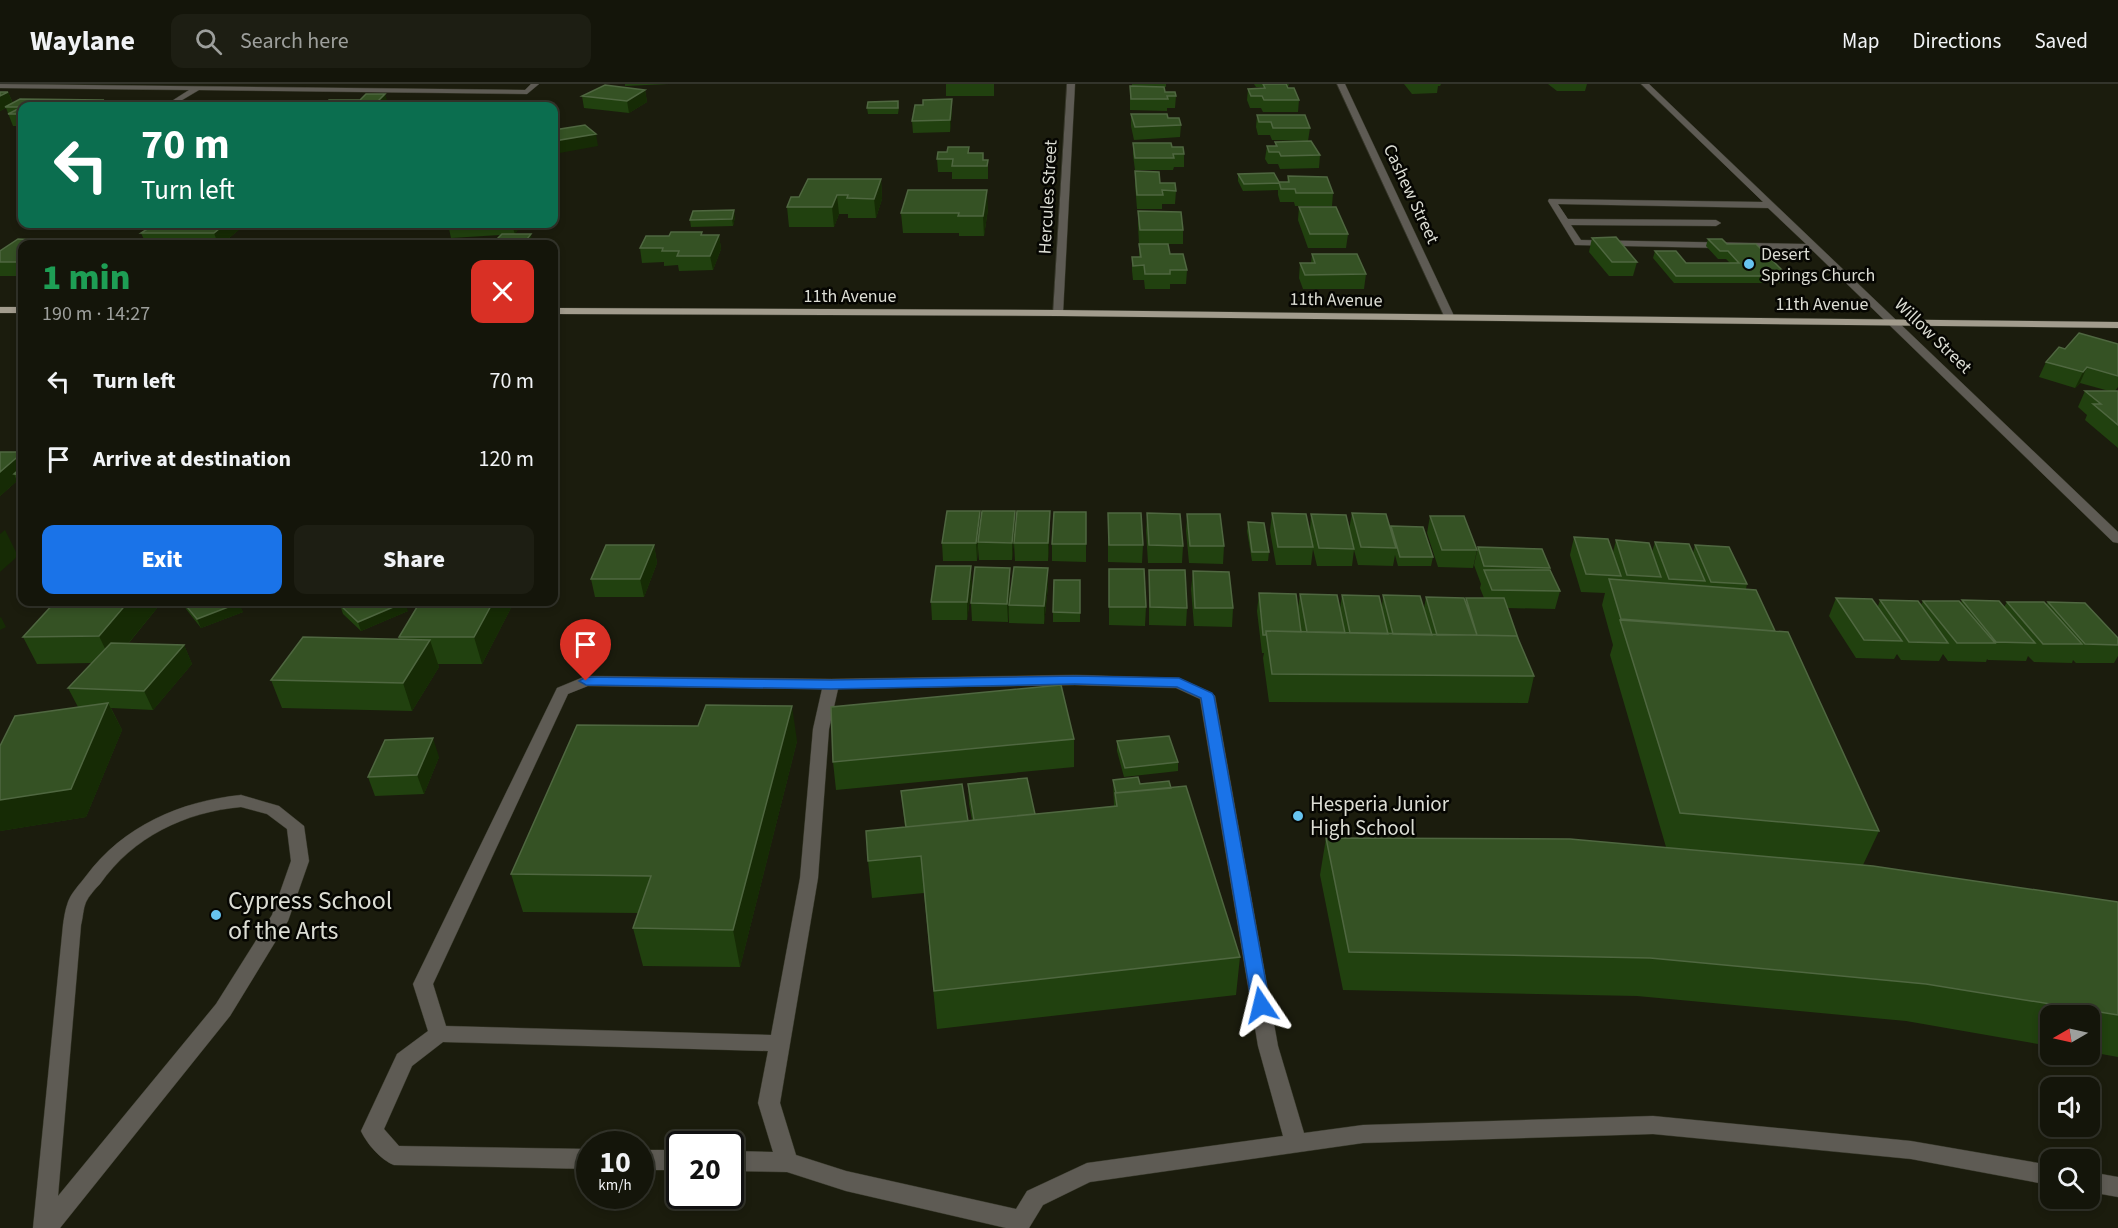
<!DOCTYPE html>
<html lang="en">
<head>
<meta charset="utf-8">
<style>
	:root { --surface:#14150a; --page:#1d1e13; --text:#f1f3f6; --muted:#9d9f9c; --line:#33342b; --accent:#1a73e8 }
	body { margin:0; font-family:"Source Sans 3",sans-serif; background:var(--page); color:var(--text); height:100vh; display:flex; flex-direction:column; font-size:22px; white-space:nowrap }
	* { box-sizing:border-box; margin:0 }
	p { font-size:20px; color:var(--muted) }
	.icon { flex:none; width:33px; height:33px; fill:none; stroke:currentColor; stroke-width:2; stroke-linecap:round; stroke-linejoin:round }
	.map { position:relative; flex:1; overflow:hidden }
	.details { position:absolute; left:18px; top:156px; width:540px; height:366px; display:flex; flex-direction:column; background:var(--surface); border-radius:12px; box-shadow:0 3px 9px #0003,0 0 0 2px var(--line) }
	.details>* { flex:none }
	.hud { position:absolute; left:18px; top:18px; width:540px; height:126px; border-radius:12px; box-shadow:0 3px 9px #0003,0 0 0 2px var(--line); background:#0b6e4f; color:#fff; overflow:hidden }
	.needle { width:39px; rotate:261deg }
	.buttons { position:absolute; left:2040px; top:921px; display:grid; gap:12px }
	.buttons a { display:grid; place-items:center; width:60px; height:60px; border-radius:12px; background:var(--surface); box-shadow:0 3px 9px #0003,0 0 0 2px var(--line); font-size:30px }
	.speed { position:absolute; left:576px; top:1047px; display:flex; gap:12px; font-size:30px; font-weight:700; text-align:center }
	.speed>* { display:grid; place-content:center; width:78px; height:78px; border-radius:50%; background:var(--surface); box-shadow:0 3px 9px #0003,0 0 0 2px var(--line); line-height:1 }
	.speed small { font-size:15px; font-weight:400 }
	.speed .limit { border:3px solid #111; border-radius:9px; background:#fff; color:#111 }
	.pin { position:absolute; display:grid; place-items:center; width:51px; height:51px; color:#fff; margin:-62px -26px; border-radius:50% 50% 50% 0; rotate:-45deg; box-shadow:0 0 6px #0007 }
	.pin .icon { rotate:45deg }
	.me { position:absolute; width:66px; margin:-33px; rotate:350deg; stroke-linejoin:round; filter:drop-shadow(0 0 4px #0008) }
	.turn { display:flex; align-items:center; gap:21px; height:126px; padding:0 24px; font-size:27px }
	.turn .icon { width:78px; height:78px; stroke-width:2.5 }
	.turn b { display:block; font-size:42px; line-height:51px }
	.round { display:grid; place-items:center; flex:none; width:63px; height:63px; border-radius:12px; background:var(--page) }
	.head { display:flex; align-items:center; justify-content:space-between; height:102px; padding:0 24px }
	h1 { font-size:36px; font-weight:800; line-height:45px; color:#1e9e55 }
	.button { display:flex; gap:12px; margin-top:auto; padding:12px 24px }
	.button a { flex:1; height:69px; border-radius:12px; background:var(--accent); color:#fff; font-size:24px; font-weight:800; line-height:69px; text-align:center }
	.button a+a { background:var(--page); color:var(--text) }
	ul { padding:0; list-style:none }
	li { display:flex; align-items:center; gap:18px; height:78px; padding:0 24px }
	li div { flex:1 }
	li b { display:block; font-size:22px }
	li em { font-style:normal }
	header { display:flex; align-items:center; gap:36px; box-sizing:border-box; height:84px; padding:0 30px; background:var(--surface); border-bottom:2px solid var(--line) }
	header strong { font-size:28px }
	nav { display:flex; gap:33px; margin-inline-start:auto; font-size:21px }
	.search { width:420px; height:54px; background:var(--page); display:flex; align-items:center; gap:15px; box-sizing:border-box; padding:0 21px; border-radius:12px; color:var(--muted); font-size:22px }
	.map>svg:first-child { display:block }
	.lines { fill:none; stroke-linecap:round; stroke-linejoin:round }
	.minor-casing { stroke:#363729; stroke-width:1 }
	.major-casing { stroke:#363729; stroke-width:1 }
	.minor { fill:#5e5b54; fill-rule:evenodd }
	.major { fill:#a29c8d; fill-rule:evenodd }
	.wall { fill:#21410f }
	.shaded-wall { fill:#162b05 }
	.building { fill:#355224; stroke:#4f6740; stroke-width:1.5 }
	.route { fill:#1a73e8; stroke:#114b97; stroke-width:1.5 }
	.poi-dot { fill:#67c4f0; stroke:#060602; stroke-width:2 }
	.labels { text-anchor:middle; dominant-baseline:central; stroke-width:5; stroke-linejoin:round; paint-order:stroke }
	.far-street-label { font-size:18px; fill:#dcddd4; stroke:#060602 }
	.far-poi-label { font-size:18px; fill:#dcddd4; stroke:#060602; text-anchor:start }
	.poi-label { font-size:21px; fill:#dcddd4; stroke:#060602; text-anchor:start }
	.near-poi-label { font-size:26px; fill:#dcddd4; stroke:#060602; text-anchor:start }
</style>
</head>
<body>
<header>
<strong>Waylane</strong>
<div class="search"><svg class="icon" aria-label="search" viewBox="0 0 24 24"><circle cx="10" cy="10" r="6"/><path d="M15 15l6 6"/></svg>Search here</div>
<nav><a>Map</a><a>Directions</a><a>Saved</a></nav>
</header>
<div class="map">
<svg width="2118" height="1144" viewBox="0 0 2118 1144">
	<rect width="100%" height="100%" fill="#1b1c0d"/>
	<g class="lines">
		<defs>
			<path id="minor" d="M0 0 525 6 531 0H539L527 10 199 6 172 22H164L189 6 0 4Z
				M1067 0H1075L1063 229 1058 232 1053 229Z
				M1337 0H1345L1455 234 1454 236 1445 234Z
				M1641 0H1649L2118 448V459L2113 458 1812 166 1575 161 1548 117 1549 115 1763 118ZM1558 120 1768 124 1806 160 1581 156 1571 141 1716 142 1721 139 1716 136 1568 135Z
				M1075 591 1179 594 1212 609 1215 612 1278 962 1304 1049 1363 1041 1653 1032 1911 1057 2050 1081V1101L1911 1075 1653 1050 1363 1059 1090 1098 1043 1121 1029 1144H1006L846 1107 787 1088 730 1087V1067L773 1068 758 1019 768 967 443 958 412 982 384 1045 399 1062 590 1065V1085L394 1081C381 1076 367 1060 361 1047L397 970 428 947 413 900 557 604 586 592 831 595ZM1075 601 1176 604 1200 615 1258 962 1283 1052 1087 1079 1027 1107 1016 1125 846 1087 796 1071 780 1019 818 794 829 645 838 605ZM588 602 822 605 813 645 800 794 771 951 446 942 433 900 568 610Z
				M241 711 279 722 304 742 309 777 288 837 230 932 60 1144H33L63 841C64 834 65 826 68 818 71 809 80 800 86 792 123 742 181 717 241 711ZM241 723 267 730 287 745 291 777 272 831 216 920 58 1112 81 841C83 834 83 825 86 818 89 812 95 805 100 800 133 753 185 728 241 723Z
				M640 1066H680V1086H640Z
				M2090 1088 2118 1093V1113L2090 1108Z"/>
			<path id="major" d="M0 223H22V229H0Z
				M554 224 1058 226 2118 238V244L1058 232 554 230Z"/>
		</defs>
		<!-- minor casing -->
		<use href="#minor" class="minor-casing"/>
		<!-- major casing -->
		<use href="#major" class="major-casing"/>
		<!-- minor -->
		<use href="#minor" class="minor"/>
		<!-- major -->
		<use href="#major" class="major"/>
	</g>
	<!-- wall -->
	<path class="wall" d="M625 0H669L625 2Z
		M946 0H994V12H946Z
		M1132 0H1166V3H1164L1165 8 1176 12 1175 24H1167V27L1130 26V2H1132Z
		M1254 0H1289L1288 3H1287L1299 16 1298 28H1263L1261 24H1250L1247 16 1248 5 1263 4V3H1256Z
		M1404 0H1441L1440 2H1438L1437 9 1412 10Z
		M1543 0H1587L1585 7H1557L1548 0Z
		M645 6 647 18 629 29 584 24 582 12Z
		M0 8H8L13 19 22 22V42H13L6 24 0 27Z
		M366 10 389 22H321L360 16Z
		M952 15V27L950 48 913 49 912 37 923 21Z
		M899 23 898 30H868L867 24Z
		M1131 30 1168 34 1181 41 1180 53 1134 56 1131 42Z
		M1257 31 1310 44 1308 57 1272 56 1270 51H1258L1256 43Z
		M1275 58 1320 71 1319 84 1280 85 1278 80H1268L1265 75 1267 62H1275Z
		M1133 59 1172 63 1184 70V83H1174L1173 86H1135L1133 71Z
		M969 69H983V76H988V95H952V88H938L937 75Z
		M1135 87 1176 107 1175 120H1162V125H1137L1135 100Z
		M1238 90 1279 98H1287L1288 92 1333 109 1332 122H1295L1294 118H1280L1278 111V106L1243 107 1238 97Z
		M881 95 882 115 876 134H848V130H839L834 143H789L787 123 799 113Z
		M1299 123 1348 150 1346 164H1308L1298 136Z
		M988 125 984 152H959V149H903L901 129Z
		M1138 127 1183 146V160H1139L1138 141Z
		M735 133 733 142 691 143 690 136Z
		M448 140H520V142L515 150 532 157 530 160H495L494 158 500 151 451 154Z
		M241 144 222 160H146L141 149Z
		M703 151H719L721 165 713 186 679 187 678 181 664 182V178L642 179 640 164Z
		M1592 154 1637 178 1633 192H1609L1589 168Z
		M18 155 83 158 84 160H22V192H0V167Z
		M1708 155 1727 160 1788 192 1786 199H1674L1653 174 1655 167 1686 179H1730L1726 175H1718L1706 162Z
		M1139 160 1170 170 1187 186 1186 200H1170V205H1145L1144 196H1133L1132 187V173H1139Z
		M1312 170 1366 190 1364 205H1303L1299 194 1300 179H1311Z
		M2118 260V303L2115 307H2118V364L2085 336 2087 331 2078 323 2085 307H2109L2080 299 2075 304 2039 293 2046 278 2065 265Z
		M0 368H22V409L17 397 0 412Z
		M1015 427V444L1012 476H979L978 464 977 477H943L942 459 980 440Z
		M1086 428V478L1052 477V460Z
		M1108 429 1143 461 1142 479 1108 478Z
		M1147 429 1183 462 1182 479H1148L1146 447Z
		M1272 429 1310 446 1311 430 1349 446 1352 429 1390 445 1391 442 1433 473 1431 482H1398L1395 471 1393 482 1358 481 1354 466 1352 482H1317L1313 465 1311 481H1276L1270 447Z
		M1187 430 1224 462 1223 480 1189 479 1186 447Z
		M1430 432 1477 466 1473 484 1438 483 1427 449Z
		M1248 438 1269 468 1268 477H1252L1247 447Z
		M1050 445 1048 477H1015L1014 459Z
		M1574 453 1613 468 1616 456 1652 468 1655 458 1693 469 1695 461 1747 500 1746 505 1774 547 1879 747 1863 781 2118 818V973L2090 968V932H2050V962L1906 937 1637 912 1343 906 1320 791 1326 754 1666 763 1610 571 1613 561 1602 521 1605 509 1581 508 1570 471Z
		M654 461 657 479 644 513H595L591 495Z
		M1478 463 1550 484 1549 486 1560 507 1555 525 1507 524 1519 557 1534 592 1528 619 1269 618 1263 574 1264 569H1262L1257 527 1259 509 1298 524 1300 510 1340 524 1342 511 1382 523 1383 511 1424 524 1426 513 1465 517 1466 514H1484L1480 504 1481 500 1474 481Z
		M1010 484V502L1009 518 1048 484V502L1044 540 1009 539V523L1008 538 972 537 971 519Z
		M1109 485 1146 523 1145 542 1109 541Z
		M1149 486 1187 524 1186 542 1149 541Z
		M1193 487 1233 524 1232 543 1194 542 1191 505Z
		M1080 496V538H1053V528Z
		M972 500 967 536H932L931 518Z
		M1836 514 1878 522 1880 516 1921 521 1923 517 1961 519 1962 516 2004 523 2007 518 2046 521 2048 518 2118 554V572L2114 579H2076L2073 576 2072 579 2034 578 2028 572 2026 577 1988 576 1987 575 1986 578 1948 577 1943 570 1939 577 1901 576 1897 570 1894 575 1856 574 1829 532Z
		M55 518H162L128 560 184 561 192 580 153 626 111 624 122 646 86 733 0 747V662L78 623 68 604 92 579 37 580 23 553Z
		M183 518H237L243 528 201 544 186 525Z
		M514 518 482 580H438L439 583 412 627 282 624 271 596 399 555V553Z
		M340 521 408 527 361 547 343 530Z
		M1074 655V683L836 706 833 678Z
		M797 657 740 883 643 882 633 844 638 829 523 828 511 790Z
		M1117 657 1178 678V687L1124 693 1117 667Z
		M439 673 424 710 375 712 368 693Z
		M1113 696 1171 704 1240 873 1236 911 937 945 924 809 872 814 868 777 905 743 901 707 968 737 972 736 969 720 968 700 1035 730 1114 722Z"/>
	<!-- shaded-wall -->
	<path class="shaded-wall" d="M645 6 647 18 629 29 627 17Z
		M8 8 13 20 5 23 6 24 0 27V12Z
		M385 10 389 22H379L378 17Z
		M952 15V27L950 48V36Z
		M104 16 106 22H92Z
		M370 17 371 22H363Z
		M596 50 598 62 554 70V57Z
		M881 95 882 115 876 134 874 115Z
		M987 106 988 125 984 152 983 132Z
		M837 111 839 130 834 143 832 123Z
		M734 126 735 133 733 142 732 135Z
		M225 140H239L241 144 222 160H218L214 149Z
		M512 140H520V142L515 151Z
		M531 150 532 157 530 160H524V159Z
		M719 151 721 165 713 186 710 172Z
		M2087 283 2080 299 2075 304 2083 288Z
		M22 369V391L14 390 17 397 0 412V388Z
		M557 397 559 405 554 416V403Z
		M980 427V445L978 458 977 477 976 459Z
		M1015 427V444L1012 476V459Z
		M1050 427V445L1048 477V459Z
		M5 446 18 472 0 488V450Z
		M654 461 657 479 644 513 640 495Z
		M971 482 972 500 967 536V518Z
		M1010 484V502L1008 538 1007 520Z
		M1048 484V502L1044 540V522Z
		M128 518H162L112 579 99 552Z
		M405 518 408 527 361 547 358 538Z
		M493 518H514L482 580 474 553Z
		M239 519 243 528 201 544 197 535Z
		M1 533 6 543 0 546V534Z
		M430 556 439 583 412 627 403 599Z
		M184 561 192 580 153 626 144 607Z
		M108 619 122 646 86 733 0 747V716Z
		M792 622 797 657 740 883 733 846Z
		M433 654 439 673 424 710 417 691Z"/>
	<!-- building -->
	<path class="building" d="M1263 0H1286L1288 4H1294L1299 16H1264L1262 12H1251L1248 5 1265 4Z
		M605 1 645 6 627 17 582 12Z
		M1130 2 1164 3 1165 8H1175L1176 12H1167L1168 15H1131Z
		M0 8H8L0 12Z
		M366 10H385L378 17H370L363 22H321L329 16H360Z
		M20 15 104 16 92 22H22V30H8L22 23H5Z
		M952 15 950 36 912 37 915 21H923V16Z
		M898 17V24H867L868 18Z
		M430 20H455L453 22H428Z
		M1131 30H1167L1168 34H1179L1181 41 1135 43Z
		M1257 31H1305L1310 44H1273L1271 38H1259Z
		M585 41 596 50 554 57V46Z
		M1311 57 1320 71 1281 72 1279 68H1269L1267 62H1277L1275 58Z
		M1133 59H1171L1172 63H1183L1184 70H1173L1174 74H1135Z
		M948 63H969L968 69H983V76H988L987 82H952L953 75H937L938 68H947Z
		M1135 87 1159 88 1160 99H1175L1176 107 1162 106 1163 111H1137Z
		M1274 89 1279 98V99L1244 100 1238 90Z
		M1288 92 1327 93 1333 109H1296L1295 105H1281L1279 98H1289Z
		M808 95H881L874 115 847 114 848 111H837L832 123H787L791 113H799Z
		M908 106H987L983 132H958L959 129H901Z
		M1299 123H1336L1348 150H1310Z
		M734 126 732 135 690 136 693 127Z
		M1138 127 1181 128 1183 146H1140Z
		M155 140H225L214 149H141Z
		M671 148H702L701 151H719L710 172H677L679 167H662L663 164H640L646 152H669Z
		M502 150H531L524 159 494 158Z
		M1616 153 1637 178H1612L1592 154Z
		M18 155 83 158 80 160H22V178H0V167Z
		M1708 155H1722L1727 160H1756L1788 192H1676L1655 167H1676L1686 179H1739L1728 167H1720Z
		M417 159H441L440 160H416Z
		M1139 160H1168L1170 170H1183L1187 186H1170V190H1145L1144 181 1133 182 1132 173H1141Z
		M1312 170H1357L1366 190 1305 191 1300 179H1315Z
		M2079 249 2118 260V292L2087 283 2083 288 2046 278 2059 263 2065 265Z
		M2085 307H2118V341L2093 320H2101Z
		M0 368H22V369L0 388Z
		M22 383V391L14 390Z
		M554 397H557L554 403Z
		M947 427H980L976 459H942Z
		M982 427H1015L1012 459 978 458Z
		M1017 427H1050L1048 459H1014Z
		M1054 428H1086V460H1052Z
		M1108 429H1141L1143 461H1109Z
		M1147 429 1180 430 1183 462 1149 461Z
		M1272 429 1306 430 1313 463H1278Z
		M1352 429 1386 430 1396 464 1361 463Z
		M1187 430H1220L1224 462H1190Z
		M1311 430 1346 431 1354 465 1319 464Z
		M1430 432H1464L1477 466H1442Z
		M1248 438 1264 439 1269 468H1252Z
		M1391 442 1423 443 1433 473H1400Z
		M1574 453 1608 455 1621 492 1586 490Z
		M1616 456 1649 459 1661 493 1627 491Z
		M1655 458 1689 460 1705 497 1669 495Z
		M606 461H654L640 495H591Z
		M1695 461 1729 463 1747 500 1711 498Z
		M1478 463 1542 465 1550 484 1484 482Z
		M936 482H971L967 518H931Z
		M975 483 1010 484 1007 520 971 519Z
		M1014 483 1048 484 1044 522 1009 521Z
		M1109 485H1144L1146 523H1109Z
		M1149 486H1185L1187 524 1150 523Z
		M1484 486H1550L1560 507 1492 506Z
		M1193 487 1229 488 1233 524H1195Z
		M1609 495 1756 506 1775 547 1621 535Z
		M1054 496H1080V529L1053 528Z
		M1259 509 1296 510 1301 548 1266 547V551H1263Z
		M1300 510 1337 511 1345 549 1307 548Z
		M1342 511 1379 512 1388 550 1350 549Z
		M1383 511 1420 512 1432 551 1393 550Z
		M1426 513 1464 514 1477 551H1437Z
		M1466 514H1504L1519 557 1517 552 1477 551Z
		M1836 514 1872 515 1902 557 1864 556Z
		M1880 516 1918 517 1948 559 1909 558Z
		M1962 516 1999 517 2035 559 1996 558Z
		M1923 517H1959L1995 559H1957Z
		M55 518H128L99 552 23 553Z
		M183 518H237L239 519 197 535Z
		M348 518H405L358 538 340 521Z
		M420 518H493L474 553H399Z
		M2007 518H2044L2082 560H2043Z
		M2048 518 2085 519 2118 554V561L2085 560Z
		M1620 536 1788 548 1879 747 1680 729Z
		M1266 547 1517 552 1534 592 1272 590Z
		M303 553 430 556 403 599 271 596Z
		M111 559 184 561 144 607 68 604Z
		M1061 601 1074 655 833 678 831 623Z
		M108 619 71 705 0 716V662L15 632Z
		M706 621 792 622 733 846 633 844 651 792 511 790 577 641 698 642Z
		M1169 652 1178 678 1125 684 1117 657Z
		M433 654 417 691 368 693 385 656Z
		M1138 693 1140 700 1169 697 1171 704 1116 709 1113 696Z
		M1027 694 1035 730 974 736 968 700Z
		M962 700 968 737 906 743 901 707Z
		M1186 702 1240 873 934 907 921 772 868 777 866 747 1117 722 1115 709Z
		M1326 754 1570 755 1873 782 2118 818V931L1926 900 1650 874 1349 868Z"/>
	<!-- route -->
	<path class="route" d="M1075 592 1179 594 1212 609 1214 612 1270 921 1267 926 1261 928 1255 926 1252 921 1201 614 1177 603 1075 600 831 605 586 601 579 597 586 593 831 596Z"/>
	<!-- markers -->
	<g class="poi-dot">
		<circle cx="1749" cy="180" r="6"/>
		<circle cx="1298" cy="732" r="6"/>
		<circle cx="216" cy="831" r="6"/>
	</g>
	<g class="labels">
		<!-- far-street labels -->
		<g class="far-street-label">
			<text transform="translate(1411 110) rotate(65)">Cashew Street</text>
			<text transform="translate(1048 113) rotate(-87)">Hercules Street</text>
			<text x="850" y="212">11th Avenue</text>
			<text transform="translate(1336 216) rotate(1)">11th Avenue</text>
			<text x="1822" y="220">11th Avenue</text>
			<text transform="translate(1933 252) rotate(44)">Willow Street</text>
		</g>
		<!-- far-poi labels -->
		<g class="far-poi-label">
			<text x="1761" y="170">Desert<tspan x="1761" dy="21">Springs Church</tspan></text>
		</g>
		<!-- poi labels -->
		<g class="poi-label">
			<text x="1310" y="720">Hesperia Junior<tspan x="1310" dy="24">High School</tspan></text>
		</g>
		<!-- near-poi labels -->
		<g class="near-poi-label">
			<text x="228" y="816">Cypress School<tspan x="228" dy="30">of the Arts</tspan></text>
		</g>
	</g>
</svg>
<div class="buttons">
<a><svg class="needle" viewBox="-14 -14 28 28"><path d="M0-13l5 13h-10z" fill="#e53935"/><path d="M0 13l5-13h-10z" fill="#9d9f9c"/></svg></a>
<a><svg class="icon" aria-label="sound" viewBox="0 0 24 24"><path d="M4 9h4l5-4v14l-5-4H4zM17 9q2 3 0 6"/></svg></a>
<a><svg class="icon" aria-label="search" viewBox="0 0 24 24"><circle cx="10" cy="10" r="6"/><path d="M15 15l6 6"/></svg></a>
</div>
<div class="speed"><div>10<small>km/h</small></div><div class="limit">20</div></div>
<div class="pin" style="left:586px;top:597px;background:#d93025"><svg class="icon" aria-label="arrive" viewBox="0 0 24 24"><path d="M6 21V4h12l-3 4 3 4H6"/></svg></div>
<svg class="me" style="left:1261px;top:921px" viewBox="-20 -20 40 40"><path d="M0-17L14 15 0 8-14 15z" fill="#1a73e8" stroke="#fff" stroke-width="4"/></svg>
<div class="hud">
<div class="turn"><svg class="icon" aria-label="left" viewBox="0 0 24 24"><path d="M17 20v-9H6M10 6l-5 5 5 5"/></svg><div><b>70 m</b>Turn left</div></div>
</div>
<section class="details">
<div class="head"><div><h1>1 min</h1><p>190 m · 14:27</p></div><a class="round" style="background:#d93025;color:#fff"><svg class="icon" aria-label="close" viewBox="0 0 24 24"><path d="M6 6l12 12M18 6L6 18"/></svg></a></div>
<ul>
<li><svg class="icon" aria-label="left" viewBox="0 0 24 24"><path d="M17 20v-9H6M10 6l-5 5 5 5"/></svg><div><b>Turn left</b></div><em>70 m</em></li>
<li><svg class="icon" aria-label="arrive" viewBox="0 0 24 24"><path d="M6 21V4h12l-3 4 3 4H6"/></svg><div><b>Arrive at destination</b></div><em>120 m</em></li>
</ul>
<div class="button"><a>Exit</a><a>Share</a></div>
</section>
</div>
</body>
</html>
